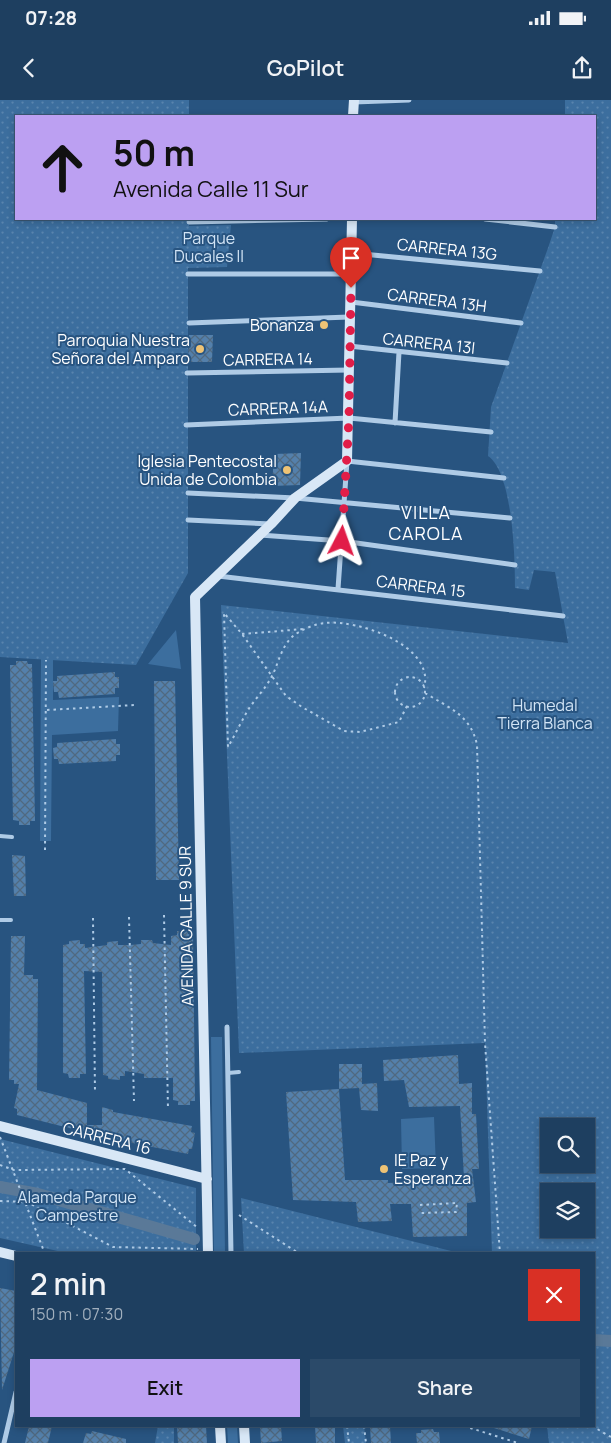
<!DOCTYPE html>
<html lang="en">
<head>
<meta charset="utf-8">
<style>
	:root { --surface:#1e3f60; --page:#2b4a69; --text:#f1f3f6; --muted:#a1afbd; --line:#3c5875; --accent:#bca0f2 }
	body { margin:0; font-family:Manrope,sans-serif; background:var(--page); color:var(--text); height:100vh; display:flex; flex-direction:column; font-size:19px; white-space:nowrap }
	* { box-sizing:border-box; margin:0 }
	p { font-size:16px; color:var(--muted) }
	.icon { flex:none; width:28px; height:28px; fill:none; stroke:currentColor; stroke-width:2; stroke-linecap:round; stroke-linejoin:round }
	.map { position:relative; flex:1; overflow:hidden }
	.panel { position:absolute; left:15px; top:1152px; width:580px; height:175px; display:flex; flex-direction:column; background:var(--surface); border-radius:0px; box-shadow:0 2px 8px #0003,0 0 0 1px var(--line) }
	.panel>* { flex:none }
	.top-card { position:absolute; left:15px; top:15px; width:581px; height:105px; border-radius:0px; box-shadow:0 2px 8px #0003,0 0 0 1px var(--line); background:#bca0f2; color:#111; overflow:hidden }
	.fabs { position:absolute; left:540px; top:1018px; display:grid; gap:10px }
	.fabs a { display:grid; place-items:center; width:55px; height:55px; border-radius:0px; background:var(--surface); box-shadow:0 2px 8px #0003,0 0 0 1px var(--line); font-size:25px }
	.pin { position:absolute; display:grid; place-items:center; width:42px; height:42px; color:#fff; margin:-51px -21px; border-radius:50% 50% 50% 0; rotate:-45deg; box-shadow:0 0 5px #0007 }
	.pin .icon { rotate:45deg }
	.me { position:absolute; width:55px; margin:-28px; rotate:4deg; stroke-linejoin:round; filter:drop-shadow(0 0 4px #0008) }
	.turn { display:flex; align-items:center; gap:18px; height:105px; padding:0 15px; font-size:22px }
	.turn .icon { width:65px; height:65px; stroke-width:2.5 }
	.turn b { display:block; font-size:35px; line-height:42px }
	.round { display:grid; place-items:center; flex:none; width:52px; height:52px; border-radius:0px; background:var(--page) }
	.summary { display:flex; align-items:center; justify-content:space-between; height:85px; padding:0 15px }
	h1 { font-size:30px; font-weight:600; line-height:38px }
	.action { display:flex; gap:10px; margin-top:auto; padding:10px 15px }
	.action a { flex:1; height:58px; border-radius:0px; background:var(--accent); color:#111; font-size:20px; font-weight:600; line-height:58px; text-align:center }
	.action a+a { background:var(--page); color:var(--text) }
	.status { display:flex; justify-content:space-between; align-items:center; height:35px; padding:0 25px; background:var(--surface); direction:ltr }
	.status svg { height:14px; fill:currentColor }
	header { display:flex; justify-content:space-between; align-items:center; height:65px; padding:0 15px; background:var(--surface); font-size:22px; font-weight:600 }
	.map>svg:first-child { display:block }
	.grass { fill:#3c6e9e }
	.park { fill:url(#park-dots); fill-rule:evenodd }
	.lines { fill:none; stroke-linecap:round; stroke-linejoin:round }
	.canal { stroke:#5a7998; stroke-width:12 }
	.building { fill:url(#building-cross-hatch) }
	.path { stroke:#afcbe6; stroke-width:2; stroke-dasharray:2.5 4; stroke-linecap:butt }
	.lane { stroke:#afcbe6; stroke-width:4 }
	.street { stroke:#afcbe6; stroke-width:5 }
	.secondary { stroke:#d8e7f6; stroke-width:10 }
	.route { stroke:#e11d48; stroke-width:9; stroke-dasharray:0 16.2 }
	.poi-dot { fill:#eec375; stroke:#285480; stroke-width:2 }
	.labels { text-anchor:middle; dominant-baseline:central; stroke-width:4; stroke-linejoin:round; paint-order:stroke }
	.park-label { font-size:16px; fill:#d2e4f5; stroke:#285480 }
	.street-label { font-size:16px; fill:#fff; stroke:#285480 }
	.poi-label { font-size:16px; fill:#fff; stroke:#285480; text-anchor:end }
	.neighbourhood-label { font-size:18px; letter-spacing:1px; fill:#fff; stroke:#285480 }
</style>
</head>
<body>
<div class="status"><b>07:28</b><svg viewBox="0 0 49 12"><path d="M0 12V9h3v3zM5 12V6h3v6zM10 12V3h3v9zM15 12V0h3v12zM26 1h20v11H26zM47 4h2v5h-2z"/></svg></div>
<header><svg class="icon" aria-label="back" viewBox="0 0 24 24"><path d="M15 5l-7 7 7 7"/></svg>GoPilot<svg class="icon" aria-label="share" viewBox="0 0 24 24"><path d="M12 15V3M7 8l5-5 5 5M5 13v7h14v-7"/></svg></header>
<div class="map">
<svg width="611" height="1343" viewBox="0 0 611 1343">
	<defs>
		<pattern id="park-dots" width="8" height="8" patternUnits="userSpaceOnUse" patternTransform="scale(1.25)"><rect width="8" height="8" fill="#3c6e9e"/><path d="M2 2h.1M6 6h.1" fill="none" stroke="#5984ad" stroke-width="1.8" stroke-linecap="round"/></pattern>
		<pattern id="building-cross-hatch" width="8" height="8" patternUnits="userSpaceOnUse" patternTransform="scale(1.25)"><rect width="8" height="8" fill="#5480ab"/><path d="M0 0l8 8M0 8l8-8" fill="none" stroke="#506980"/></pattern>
	</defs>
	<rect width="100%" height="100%" fill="#285480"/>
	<!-- grass -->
	<path class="grass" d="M176 530 181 569 148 564Z
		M41 559H53V600L119 597 118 631 52 635 51 741H40Z
		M211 937H222L225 1154H214Z
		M434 1017 436 1068 402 1069 401 1019Z
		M227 1326H237L238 1343H228Z"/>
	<!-- park -->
	<path class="park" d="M0 0H189V16H16V119H189V126L231 125 227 167 188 168V473L136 565 0 557Z
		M565 0H611V1343H549L547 1326H594V1154H492L485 943 239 953 221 505 568 543 555 472 534 470 529 490 515 488C515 458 513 373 488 356L491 307 548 148 555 127V119H595V16H565ZM549 1026H586V1064H549ZM549 1091H586V1129H549Z
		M0 1039 196 1088V1154H71L0 1138Z
		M241 1098 463 1154H244Z
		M158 1326H174V1343H155Z
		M343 1326H364L366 1343H345Z"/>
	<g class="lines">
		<!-- canal -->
		<path class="canal" d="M0 1087 38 1094 194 1139
			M594 1240 611 1241"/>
	</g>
	<!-- building -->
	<path class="building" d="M189 235H213L212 262H188Z
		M301 353 300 385 272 386 274 354Z
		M16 561H27L28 564H32L35 721H30V725H19V721L13 720 10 565H16Z
		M115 572V577H119V588H115V594L59 598 58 592H54L53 581H57V576Z
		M154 581H175L179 780H156Z
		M116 639V644H120V655H116V661L59 664 58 659H54L53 648 57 647V643Z
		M12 755 25 756 26 796H14Z
		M177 831H188V834L193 835 195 1001H190V1005H178V1001L173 1000V978H144V974L125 971V976H120V980L108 979V976L103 975 102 872 84 871 86 974H80V978H69L68 974 63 973V845L69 844V841L80 840V844H85V848L107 845V842L118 841V845H130L141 844V840H152L153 843 171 845V836L177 835Z
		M11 836H25L24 875H33V879H38L37 990 87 1003V1025H102V1007L113 1010V1012L192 1026 191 1032 195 1033 192 1049H189L188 1054 117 1040 17 1015V1009L14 1008 19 984H14V980H9Z
		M458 955 459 984 472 983V1014H476L479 1069H472L476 1102 467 1103V1136L413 1137 411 1104H390L392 1121 358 1122 356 1102 293 1100 286 992 339 989 345 1080H388V1083L464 1079 460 1006 409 1007 404 980 384 981 383 960Z
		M339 964H362V984L377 983 378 1011 361 1010 359 988 339 989Z
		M0 1188 16 1191V1246L2 1290Z
		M29 1326H52L48 1343H25Z
		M177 1326H206L207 1343H178Z
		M260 1326H281L282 1341 261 1343Z
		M315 1326H335V1343H316Z
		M370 1326H390L391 1343H371Z
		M495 1326H532L529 1339 494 1328Z
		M433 1329 434 1332H439L440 1343H417L416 1333H421V1330Z
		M92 1331 126 1339V1343H83L86 1333 91 1334Z"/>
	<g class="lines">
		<!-- path -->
		<path class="path" d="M242 534 304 529
			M395 592a15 15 0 1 1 30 0a15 15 0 1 1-30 0Z
			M425 593C449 608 471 615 477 645L485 943 500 1154
			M407 606 399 622 360 632 344 631 302 607 286 596 242 534 224 513 228 647C235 635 241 622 248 610 255 599 266 588 272 576 279 562 281 547 293 536 301 530 314 524 325 523 356 519 436 545 424 588
			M47 610 135 605
			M45 750 46 560
			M164 815 168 1009
			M129 817 134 1001
			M93 818 95 993
			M0 1037 45 1154
			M0 1065 14 1070 125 1069 198 1128
			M0 1101 27 1102 113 1147 198 1149
			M420 1105 457 1103 456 1112 420 1113
			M239 1115 300 1154
			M347 1326 349 1343
			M364 1326 366 1343
			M464 1326 518 1343
			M592 1326 611 1337"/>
		<!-- lane -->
		<path class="lane" d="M0 736 12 737
			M0 820H11
			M228 973 239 972"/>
		<!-- street -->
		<path class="street" d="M354 2 409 0
			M485 119 555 127
			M189 122 327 119
			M352 153 540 171
			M188 174H351
			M351 202 521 223
			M189 223 349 217
			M349 246 507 263
			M187 273 349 270
			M395 323 399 252
			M186 325 349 318 491 332
			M188 393 295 398 510 418
			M188 420 271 424
			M260 435 342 441 515 465
			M218 476 563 516
			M338 489 347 361 504 378
			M227 927 231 1154
			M4 1343 16 1292"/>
		<!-- secondary -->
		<path class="secondary" d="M353 16 354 0
			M0 1026 207 1079
			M0 1152 16 1156
			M208 1154 195 497 271 424 295 398 347 361 352 119
			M220 1326 221 1343
			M244 1326 245 1343"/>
	</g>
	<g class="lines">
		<!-- route -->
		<path class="route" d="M342 441 349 318 351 188"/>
	</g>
	<!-- markers -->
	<g class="poi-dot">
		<circle cx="324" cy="225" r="5"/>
		<circle cx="200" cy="249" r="5"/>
		<circle cx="287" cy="370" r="5"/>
		<circle cx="384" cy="1069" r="5"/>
	</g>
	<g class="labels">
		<!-- park labels -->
		<g class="park-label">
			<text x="209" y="138">Parque<tspan x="209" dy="18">Ducales II</tspan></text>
			<text x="545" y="605">Humedal<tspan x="545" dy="18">Tierra Blanca</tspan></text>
			<text x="77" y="1097">Alameda Parque<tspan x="77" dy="18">Campestre</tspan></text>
		</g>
		<!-- street labels -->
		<g class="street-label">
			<text transform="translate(447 149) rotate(6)">CARRERA 13G</text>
			<text transform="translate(437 200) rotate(7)">CARRERA 13H</text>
			<text transform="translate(429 243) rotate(6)">CARRERA 13I</text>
			<text transform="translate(268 259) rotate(-1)">CARRERA 14</text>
			<text transform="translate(278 308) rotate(-2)">CARRERA 14A</text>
			<text transform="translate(421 486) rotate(7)">CARRERA 15</text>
			<text transform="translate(186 826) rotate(-91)">AVENIDA CALLE 9 SUR</text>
			<text transform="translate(107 1038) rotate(14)">CARRERA 16</text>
		</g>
		<!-- poi labels -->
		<g class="poi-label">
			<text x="314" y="225">Bonanza</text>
			<text x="190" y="240">Parroquia Nuestra<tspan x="190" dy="18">Señora del Amparo</tspan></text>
			<text x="277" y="361">Iglesia Pentecostal<tspan x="277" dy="18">Unida de Colombia</tspan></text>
			<text x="394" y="1060" text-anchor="start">IE Paz y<tspan x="394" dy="18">Esperanza</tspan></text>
		</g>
		<!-- neighbourhood labels -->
		<g class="neighbourhood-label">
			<text x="426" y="412">VILLA<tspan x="426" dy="21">CAROLA</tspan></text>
		</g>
	</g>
</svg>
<div class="fabs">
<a><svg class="icon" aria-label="search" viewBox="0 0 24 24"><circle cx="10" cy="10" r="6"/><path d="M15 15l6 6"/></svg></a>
<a><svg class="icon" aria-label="layers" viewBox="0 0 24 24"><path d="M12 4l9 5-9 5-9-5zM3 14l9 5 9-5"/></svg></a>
</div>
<div class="pin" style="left:351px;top:188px;background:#d93025"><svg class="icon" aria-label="arrive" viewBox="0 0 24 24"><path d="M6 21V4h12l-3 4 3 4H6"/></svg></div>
<svg class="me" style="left:342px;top:441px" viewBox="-20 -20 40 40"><path d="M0-17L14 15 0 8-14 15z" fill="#e11d48" stroke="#fff" stroke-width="4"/></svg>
<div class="top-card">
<div class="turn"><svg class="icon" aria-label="ahead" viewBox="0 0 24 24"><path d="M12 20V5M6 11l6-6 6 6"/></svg><div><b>50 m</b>Avenida Calle 11 Sur</div></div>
</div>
<section class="panel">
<div class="summary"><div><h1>2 min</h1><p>150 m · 07:30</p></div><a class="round" style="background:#d93025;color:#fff"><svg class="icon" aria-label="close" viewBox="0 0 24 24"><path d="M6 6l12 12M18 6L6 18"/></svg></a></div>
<div class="action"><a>Exit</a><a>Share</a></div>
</section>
</div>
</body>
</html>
